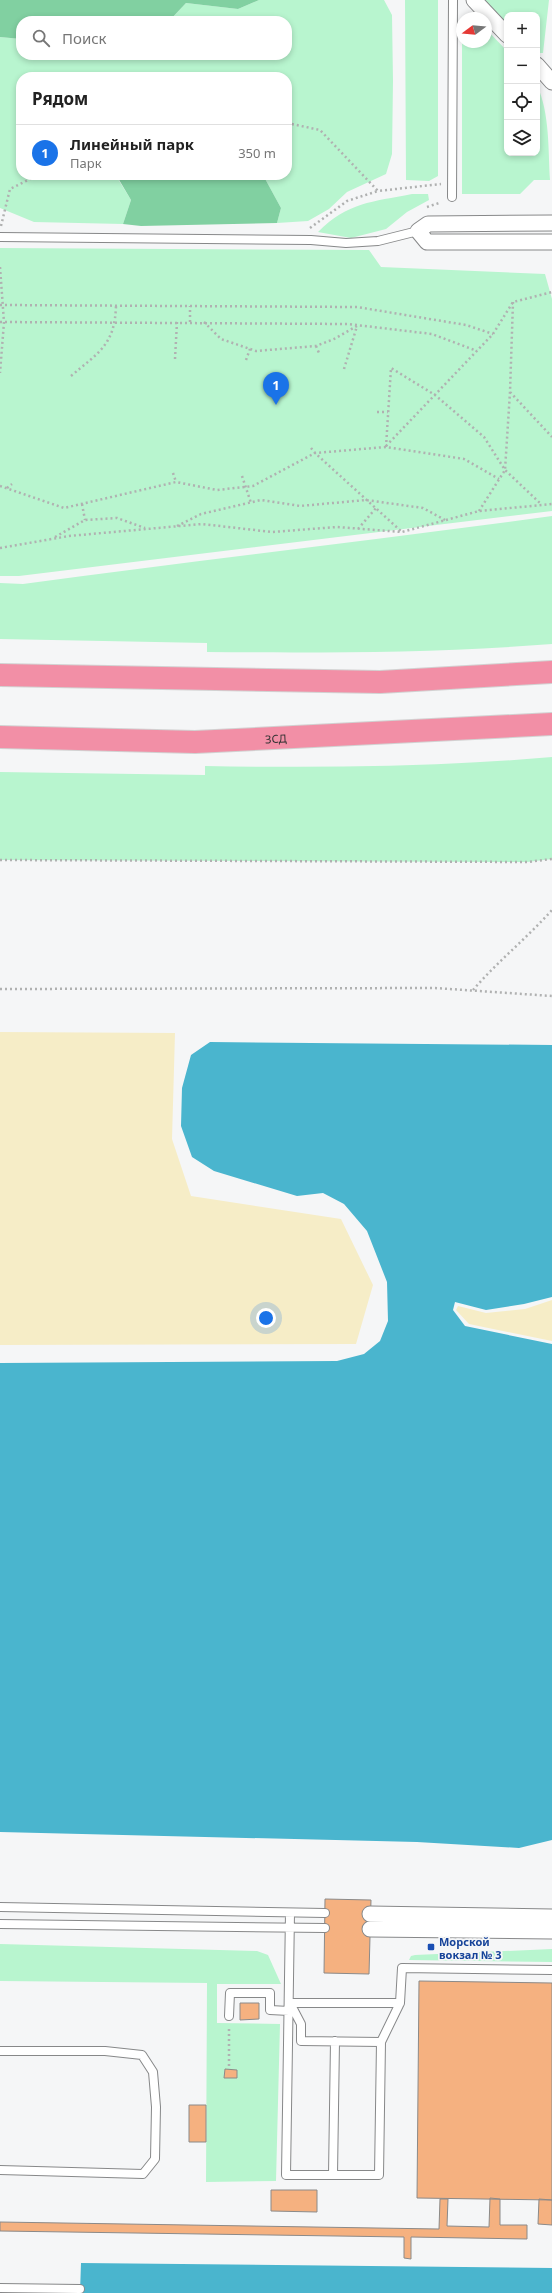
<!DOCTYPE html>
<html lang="ru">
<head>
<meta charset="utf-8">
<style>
  :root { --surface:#fff; --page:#f2f2f2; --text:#222; --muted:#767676; --line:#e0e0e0; --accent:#1a73e8 }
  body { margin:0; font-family:"Noto Sans",sans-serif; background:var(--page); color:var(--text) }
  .controls { position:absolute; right:12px; top:12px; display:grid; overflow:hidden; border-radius:8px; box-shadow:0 2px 6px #0003 }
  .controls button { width:36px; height:36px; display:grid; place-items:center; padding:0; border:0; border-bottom:1px solid var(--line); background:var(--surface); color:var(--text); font:20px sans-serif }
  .compass { position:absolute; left:456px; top:12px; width:36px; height:36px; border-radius:50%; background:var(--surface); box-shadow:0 2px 6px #0003; rotate:254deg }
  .you { position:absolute; left:266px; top:1318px; width:14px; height:14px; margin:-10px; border:3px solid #fff; border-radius:50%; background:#1a73e8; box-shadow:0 0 0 6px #1a73e833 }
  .badge { display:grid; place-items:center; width:26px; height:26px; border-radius:50%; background:var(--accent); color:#fff; font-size:13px; font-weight:700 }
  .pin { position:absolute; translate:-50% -33px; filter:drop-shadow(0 1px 2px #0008) }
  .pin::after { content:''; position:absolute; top:21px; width:14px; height:12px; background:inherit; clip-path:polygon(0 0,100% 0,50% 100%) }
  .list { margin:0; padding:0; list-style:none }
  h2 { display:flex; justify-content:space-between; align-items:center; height:52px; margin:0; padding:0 16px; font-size:17px }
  h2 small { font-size:13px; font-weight:400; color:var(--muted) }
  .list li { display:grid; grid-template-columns:26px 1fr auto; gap:12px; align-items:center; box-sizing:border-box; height:56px; padding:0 16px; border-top:1px solid var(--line) }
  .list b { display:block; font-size:15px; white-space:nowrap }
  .list p { margin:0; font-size:13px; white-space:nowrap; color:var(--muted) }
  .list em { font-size:13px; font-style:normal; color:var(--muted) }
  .icon { flex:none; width:22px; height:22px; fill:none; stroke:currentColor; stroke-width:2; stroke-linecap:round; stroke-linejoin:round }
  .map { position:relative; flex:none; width:552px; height:2293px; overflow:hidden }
  .search { position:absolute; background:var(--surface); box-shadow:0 2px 6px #0003; left:16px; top:16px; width:276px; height:44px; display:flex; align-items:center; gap:10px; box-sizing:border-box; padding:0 14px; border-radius:16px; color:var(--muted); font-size:15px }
  .panel { position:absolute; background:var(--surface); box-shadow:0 2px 6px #0003; left:16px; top:72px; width:276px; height:108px; border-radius:16px }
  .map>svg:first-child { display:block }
  .green { fill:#b8f5cf }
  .forest { fill:#81d0a1 }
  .sand { fill:#f6edc7 }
  .water { fill:#4ab5ce }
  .building { fill:#f5b180; stroke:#8b8a89 }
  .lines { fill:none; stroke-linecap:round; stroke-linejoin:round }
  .service-casing { stroke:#878889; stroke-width:10 }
  .minor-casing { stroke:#878889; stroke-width:17 }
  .motorway-casing { stroke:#d2d2d2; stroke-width:24 }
  .path { stroke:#b0b1b1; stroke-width:2.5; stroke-dasharray:2 3; stroke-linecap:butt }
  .service { stroke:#fff; stroke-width:8 }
  .minor { stroke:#fff; stroke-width:15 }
  .motorway { stroke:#f28fa6; stroke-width:22 }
  .transit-dot { fill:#1a4fb4; stroke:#f5f6f7; stroke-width:1.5 }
  .labels { text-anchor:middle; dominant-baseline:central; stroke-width:3.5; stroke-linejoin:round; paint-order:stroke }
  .street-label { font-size:11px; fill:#313232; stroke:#f5f6f7 }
  .transit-label { font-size:11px; font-weight:bold; fill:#164399; stroke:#f5f6f7; text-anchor:start }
</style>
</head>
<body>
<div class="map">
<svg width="552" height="2293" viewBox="0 0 552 2293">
  <rect width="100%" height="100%" fill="#f5f6f7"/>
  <path class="green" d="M259 0H384L392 15 393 81 392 154 386 174 347 192 329 209 308 221 277 223 281 208 263 175H287V77H21V175H120L118 179 131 200 123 224 34 222 0 208V37L21 39V55H287V21H169L186 3 238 9Z
    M405 0H438V176L429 181 406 180Z
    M484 0H549L543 53H537V15H507V24Z
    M486 29 507 51V153H537V85C550 114 548 149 550 180H534L520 194H462V42H486Z
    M412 194H428L429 200 407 212 386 229 351 238 318 232C348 202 372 202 412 194Z
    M0 248 369 250 381 267 545 274 552 299V511L19 576H0Z
    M552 516V644C437 653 322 653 207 652V643L0 639V583L23 584C199 560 376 540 552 516Z
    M552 757V859L527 862 0 860V772L205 775V766C321 768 437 767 552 757Z
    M0 1944 257 1951 268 1955 281 1984H217V2023L280 2024 276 2181 206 2182 207 1983 0 1981Z
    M552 1949V1962L409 1960 411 1956 415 1955Z"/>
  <path class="forest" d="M0 0H259L238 9 186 3 169 21H21V39L0 37Z
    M120 175H263L281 208 277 223 141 226 123 224 131 200 118 178Z"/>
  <path class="sand" d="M0 1032 175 1033 172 1139 191 1196 341 1219 373 1285 356 1344 0 1345Z
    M552 1300V1341L469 1324 456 1310 458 1306 486 1313 525 1309Z"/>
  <path class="water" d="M210 1042 552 1045V1297L524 1304 486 1310 455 1302 453 1310 465 1326 552 1344V1840L519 1848 417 1842 0 1832V1363L337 1361 364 1354 380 1341 388 1321 387 1282 367 1231 344 1204 323 1193 297 1196 214 1171 192 1157 181 1126 182 1088 191 1055Z
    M81 2263 552 2268V2293H80Z"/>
  <path class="building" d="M325 1899 371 1900 369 1974 324 1973Z
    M419 1981 552 1983V2200L417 2198Z
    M240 2003H259V2019L240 2020Z
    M225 2069 237 2070V2078H224Z
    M189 2105H206V2142H189Z
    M271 2190H317V2212L271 2211Z
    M490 2198 500 2199V2225H527V2239L411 2237V2259L404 2258V2237L0 2231V2222L439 2229 440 2199H448L447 2226 489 2227Z
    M539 2199 552 2200V2225L538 2224Z"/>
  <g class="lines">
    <g class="service-casing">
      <path id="service" d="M452 197 453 0
        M0 237 311 240 346 243 378 241 418 231
        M0 1907 325 1913
        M290 1913 286 2175H379L381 2042 400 2003 402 1968 552 1970
        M0 1924 325 1928
        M229 2016 230 1993H270V2010L289 2011
        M381 2042 301 2041V2024L290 2003H400
        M0 2051H105L142 2055 153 2072 156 2107 155 2159 143 2174 0 2170
        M333 2175 335 2041
        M0 2288 80 2289"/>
    </g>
    <g class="minor-casing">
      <path id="minor" d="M474 0 507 35
        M537 65 552 82
        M552 223 428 224 418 231 427 242H552
        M370 1914 552 1917
        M370 1929 552 1931"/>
    </g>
    <g class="motorway-casing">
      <g id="motorway">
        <path d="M0 675 380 682 552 672"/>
        <path id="s1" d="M0 737 195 742 552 724"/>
      </g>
    </g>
    <path class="path" d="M287 123 320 130 378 191 441 184
      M427 207 439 203
      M1 226 10 189 38 175
      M310 228 347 201 378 191
      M0 267 4 322 0 373
      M0 305 357 307 466 325 493 334
      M0 322 348 324 432 334 477 351
      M190 322V306
      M204 322 221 339 256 351 316 346 334 339 357 326
      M316 346 319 353
      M175 359 177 322
      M246 360 250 349
      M344 369 357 326
      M71 376C99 352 115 345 116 305
      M510 392 552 437
      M377 412H388
      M386 446 493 334 513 302 552 292
      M386 447 391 368 435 395 484 437 505 470 541 504
      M311 448 315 453 402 532
      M173 473 176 482
      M242 476 251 503
      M0 486 64 508 176 482 217 490 253 486 315 453 386 447 464 459 499 479
      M7 488 12 484
      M82 504 85 520
      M479 511 505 470 510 392 513 302
      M177 526 201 514 261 500 300 506 366 500 423 508 445 520
      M358 529 376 508
      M55 537 85 520 117 518 145 528
      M0 548 69 536 202 524 272 532 337 527 402 532 479 511 552 504
      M0 860 527 862 552 859
      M0 989 435 988 552 996
      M473 990C497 962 527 938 552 910
      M229 2066V2028"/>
    <use href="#service" class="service"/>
    <use href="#minor" class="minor"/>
    <use href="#motorway" class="motorway"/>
  </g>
  <rect class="transit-dot" x="427" y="1943" width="8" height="8" rx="2"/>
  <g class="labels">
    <g class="street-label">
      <text stroke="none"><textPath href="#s1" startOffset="276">ЗСД</textPath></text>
    </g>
    <g class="transit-label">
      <text x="439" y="1941">Морской<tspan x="439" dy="13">вокзал № 3</tspan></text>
    </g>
  </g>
</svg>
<div class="controls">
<button>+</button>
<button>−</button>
<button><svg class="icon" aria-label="locate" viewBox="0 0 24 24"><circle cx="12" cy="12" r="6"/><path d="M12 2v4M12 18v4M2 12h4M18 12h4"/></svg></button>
<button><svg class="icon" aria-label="layers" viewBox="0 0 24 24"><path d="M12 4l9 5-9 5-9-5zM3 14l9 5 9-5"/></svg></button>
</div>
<svg class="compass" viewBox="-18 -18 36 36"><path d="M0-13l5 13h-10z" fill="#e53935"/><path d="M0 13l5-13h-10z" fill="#767676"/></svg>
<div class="you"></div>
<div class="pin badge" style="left:276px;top:405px">1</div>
<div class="search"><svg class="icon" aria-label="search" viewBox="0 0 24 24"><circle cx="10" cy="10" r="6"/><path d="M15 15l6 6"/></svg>Поиск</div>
<section class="panel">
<h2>Рядом<small></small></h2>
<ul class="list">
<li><span class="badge">1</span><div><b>Линейный парк</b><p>Парк</p></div><em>350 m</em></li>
</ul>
</section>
</div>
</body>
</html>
